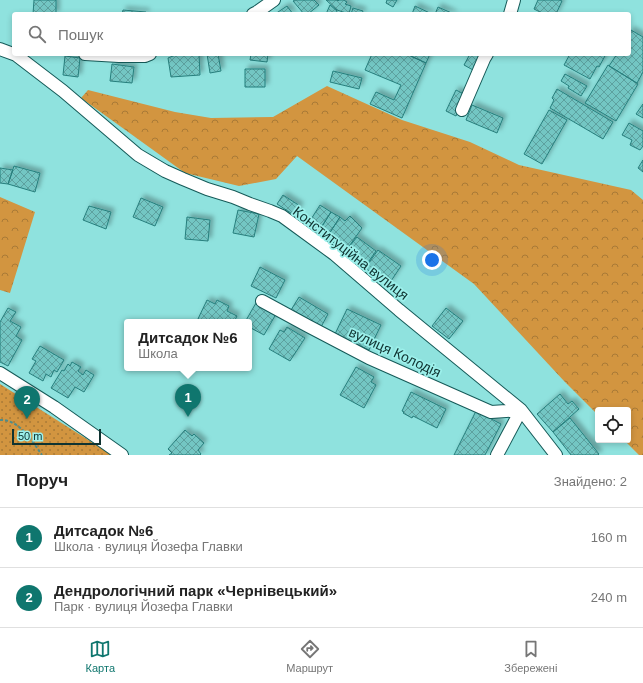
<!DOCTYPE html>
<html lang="uk">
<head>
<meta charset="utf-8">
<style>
  :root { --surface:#fff; --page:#f2f2f2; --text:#222; --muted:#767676; --line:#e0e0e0; --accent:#0f766e }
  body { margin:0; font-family:Arial,sans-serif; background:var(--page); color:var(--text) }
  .controls { position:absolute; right:12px; bottom:12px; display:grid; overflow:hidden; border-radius:4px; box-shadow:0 2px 6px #0003 }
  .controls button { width:36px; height:36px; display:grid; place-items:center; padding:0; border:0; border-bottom:1px solid var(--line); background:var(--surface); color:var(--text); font:20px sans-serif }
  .scale { position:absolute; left:12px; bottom:10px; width:89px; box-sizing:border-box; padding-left:4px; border:2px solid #0f3331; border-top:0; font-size:11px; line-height:14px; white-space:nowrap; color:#0f3331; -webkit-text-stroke:3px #9cf0eb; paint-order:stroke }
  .you { position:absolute; left:432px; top:260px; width:14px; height:14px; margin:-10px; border:3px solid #fff; border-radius:50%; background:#1a73e8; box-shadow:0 0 0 6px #1a73e833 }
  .badge { display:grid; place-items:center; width:26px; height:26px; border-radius:50%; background:var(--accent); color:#fff; font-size:13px; font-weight:700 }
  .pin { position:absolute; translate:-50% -33px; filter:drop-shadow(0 1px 2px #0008) }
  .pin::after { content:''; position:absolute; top:21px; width:14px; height:12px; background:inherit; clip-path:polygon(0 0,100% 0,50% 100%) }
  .popup { position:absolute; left:124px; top:319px; width:128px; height:52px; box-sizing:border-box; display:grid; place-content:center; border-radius:4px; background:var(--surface); filter:drop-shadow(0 1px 3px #0005); font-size:13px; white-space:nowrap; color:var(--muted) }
  .popup b { font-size:15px; color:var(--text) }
  .popup::after { content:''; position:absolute; left:50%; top:100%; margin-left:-8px; border:8px solid transparent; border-top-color:var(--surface) }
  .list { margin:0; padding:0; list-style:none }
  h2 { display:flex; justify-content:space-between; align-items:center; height:52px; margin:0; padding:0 16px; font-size:17px }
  h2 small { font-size:13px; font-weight:400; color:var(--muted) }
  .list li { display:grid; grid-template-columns:26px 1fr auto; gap:12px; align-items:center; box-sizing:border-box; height:60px; padding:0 16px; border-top:1px solid var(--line) }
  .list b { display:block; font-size:15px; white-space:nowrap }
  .list p { margin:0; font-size:13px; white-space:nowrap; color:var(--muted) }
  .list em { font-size:13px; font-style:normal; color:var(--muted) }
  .icon { flex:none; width:22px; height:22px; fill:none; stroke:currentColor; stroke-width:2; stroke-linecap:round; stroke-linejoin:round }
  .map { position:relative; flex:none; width:643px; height:455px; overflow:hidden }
  .search { position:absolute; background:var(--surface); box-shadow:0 2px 6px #0003; left:12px; right:12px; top:12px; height:44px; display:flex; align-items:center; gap:10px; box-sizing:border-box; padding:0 14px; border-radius:4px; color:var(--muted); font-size:15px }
  .sheet { height:172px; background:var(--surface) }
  nav { display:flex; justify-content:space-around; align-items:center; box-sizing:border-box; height:56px; border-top:1px solid var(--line); background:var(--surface); font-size:11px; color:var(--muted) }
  nav a { display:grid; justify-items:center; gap:2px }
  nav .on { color:var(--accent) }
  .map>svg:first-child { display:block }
  .park { fill:url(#park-crowns) }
  .garden { fill:url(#garden-dots) }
  .building { fill:url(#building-cross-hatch); stroke:#277f7d; filter:url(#shadow) }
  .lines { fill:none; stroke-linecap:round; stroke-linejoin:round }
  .minor-casing { stroke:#155a58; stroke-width:14 }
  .path { stroke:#508c89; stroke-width:2; stroke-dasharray:3 2; stroke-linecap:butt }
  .minor { stroke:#fff; stroke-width:12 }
  .labels { text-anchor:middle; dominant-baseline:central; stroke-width:3.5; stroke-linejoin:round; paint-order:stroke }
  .street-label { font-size:14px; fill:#0f3331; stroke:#9cf0eb }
</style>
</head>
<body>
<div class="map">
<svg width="643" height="455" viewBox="0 0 643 455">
  <defs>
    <pattern id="park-crowns" width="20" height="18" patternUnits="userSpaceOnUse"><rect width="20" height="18" fill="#d29540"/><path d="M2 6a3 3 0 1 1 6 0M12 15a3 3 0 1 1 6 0" fill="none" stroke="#a97a36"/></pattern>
    <pattern id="garden-dots" width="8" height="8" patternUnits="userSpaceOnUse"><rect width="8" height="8" fill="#d29540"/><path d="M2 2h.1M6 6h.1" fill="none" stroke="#a97a36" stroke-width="1.8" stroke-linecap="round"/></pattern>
    <pattern id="building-cross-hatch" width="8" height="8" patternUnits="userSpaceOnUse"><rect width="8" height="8" fill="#73c6c3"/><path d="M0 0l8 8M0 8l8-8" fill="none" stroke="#5da19f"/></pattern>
    <filter id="shadow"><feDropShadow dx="3.5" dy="-3.5" stdDeviation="2" flood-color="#0004"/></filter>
  </defs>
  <rect width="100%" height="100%" fill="#8fe2de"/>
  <path class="park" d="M327 86 402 120 470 142 519 165 631 190 643 200V455H639L624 440H628V410H598V415L564 381 474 284 297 156 276 179 239 186 185 173 81 98 88 90 175 112 211 118 273 117Z
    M0 197 35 212 10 293 0 290Z"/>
  <path class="garden" d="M0 384 109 453 111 455H0Z"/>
  <path class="building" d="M34 0H56V14H33Z
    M295 0H314L319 5 308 14H304L293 1Z
    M326 0H337L338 1 339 0H344L347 2 345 4 351 6 349 14 337 10Z
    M387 0H397L393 7 386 3Z
    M538 0H560L562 1 556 14H544L534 9Z
    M330 5 337 11 336 14H326Z
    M287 6 293 14H275Z
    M415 6 432 14H412Z
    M438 7 454 14H435Z
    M353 8 363 11 362 14H351Z
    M123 10 146 12V14H122Z
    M631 30 643 37V72L637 83 609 66 617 54H629V33Z
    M178 54H199L200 75 171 77 168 58Z
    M207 54H218L221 71 210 73Z
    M251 54H268L267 62 250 60Z
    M372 54H406L426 63 402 118 370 104 376 92 394 100 401 85 365 70Z
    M412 54H430L426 63 411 56Z
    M470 54H483L473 70 464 65Z
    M570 54H606L599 67 597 66 590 79 564 65Z
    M65 56 80 58 78 77 63 75Z
    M112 64 134 67 132 83 110 81Z
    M608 65 638 84 616 121 585 103Z
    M245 69H265V87H245Z
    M333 71 362 78 359 89 330 82Z
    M565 74 587 86 581 96 568 88 569 86 561 81Z
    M557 89 613 122 603 139 550 108 554 100 552 98Z
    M456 90 466 95 456 116 446 111Z
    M643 104V118L636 114Z
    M472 105 503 118 497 133 466 120Z
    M549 110 567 120 542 164 524 154Z
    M629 123 643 131V146L640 150 630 145 632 140 622 135Z
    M643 160V172L638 168Z
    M14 166 40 173 35 192 8 184Z
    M0 168 13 170 8 184 0 183Z
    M283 195 300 206 294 215 277 204Z
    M141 198 163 207 155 226 133 217Z
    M320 205 331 212 319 231 308 224Z
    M89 206 111 212 106 229 83 220Z
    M238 210 259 214 254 237 233 233Z
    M331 212 340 217 327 237 319 231Z
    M350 216 362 228 345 252 327 237 340 217 345 221Z
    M187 217 210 220 208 241 185 239Z
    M357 237 376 251 364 268 345 252Z
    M378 250 401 266 389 284 365 268Z
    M260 267 285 280 276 298 251 286Z
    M299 297 328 314 321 327 291 310Z
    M207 300 215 304 217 300 229 306 227 311 237 316 234 322H198L197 321Z
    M256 303 276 314 264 335 249 327V322H245Z
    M8 308 16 312 10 321 21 327 16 336 22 340 8 366 0 362V322Z
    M446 308 463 321 449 339 432 326Z
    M347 309 381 325 369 350 335 334Z
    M287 327 305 338 290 361 269 349 280 330 284 332Z
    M40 346 64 360 57 372 54 370 51 377 46 374 43 381 29 373 36 361 32 359Z
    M72 362 81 367 78 371 83 375 86 370 94 375 84 392 75 387 68 398 51 388 62 370 64 371 68 364 70 366Z
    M356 367 374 377 371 382 376 385 364 408 340 395Z
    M411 392 446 409 437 428 413 416 412 418 403 413 404 412 402 411Z
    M560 394 568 404 572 401 579 409 553 432 537 414Z
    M476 411 501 424 485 455H454Z
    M570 418 599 454 598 455H571L553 432Z
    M185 430 192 436 194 434 204 443 198 450 201 454 200 455H169L172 453 168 449Z"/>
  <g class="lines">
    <g class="minor-casing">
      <path id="minor" d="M253 14 257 12 274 0
        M510 14 514 0
        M0 49 16 55 63 91 138 155 165 171 183 179 207 189 233 197 250 204 270 211 282 216 334 254 399 310 521 410 556 455
        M85 54 119 56H145L150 54
        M462 110 484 59 487 54
        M262 301 308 326 369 358 491 412 521 410
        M0 373 54 407 122 455
        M497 455 521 410"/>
    </g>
    <path class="path" d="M0 420C19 419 32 441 42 455"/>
    <use href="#minor" class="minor"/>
  </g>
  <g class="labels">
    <g class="street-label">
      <text transform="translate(351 253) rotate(38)">Конституційна вулиця</text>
      <text transform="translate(395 352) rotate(25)">вулиця Колодія</text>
    </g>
  </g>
</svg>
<div class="controls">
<button><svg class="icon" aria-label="locate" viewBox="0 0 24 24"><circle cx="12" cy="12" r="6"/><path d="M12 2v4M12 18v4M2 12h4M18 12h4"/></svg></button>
</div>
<div class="scale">50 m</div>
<div class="you"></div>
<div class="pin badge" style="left:188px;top:417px">1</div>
<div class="popup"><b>Дитсадок №6</b>Школа</div>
<div class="pin badge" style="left:27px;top:419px">2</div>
<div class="search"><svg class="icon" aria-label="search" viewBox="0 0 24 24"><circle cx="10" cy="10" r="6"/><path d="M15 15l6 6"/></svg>Пошук</div>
</div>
<section class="sheet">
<h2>Поруч<small>Знайдено: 2</small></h2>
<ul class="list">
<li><span class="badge">1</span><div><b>Дитсадок №6</b><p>Школа · вулиця Йозефа Главки</p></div><em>160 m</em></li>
<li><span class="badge">2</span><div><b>Дендрологічний парк «Чернівецький»</b><p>Парк · вулиця Йозефа Главки</p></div><em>240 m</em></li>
</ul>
</section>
<nav>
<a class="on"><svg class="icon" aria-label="map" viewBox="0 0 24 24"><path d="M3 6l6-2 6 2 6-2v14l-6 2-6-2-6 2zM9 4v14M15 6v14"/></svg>Карта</a>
<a><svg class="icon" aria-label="directions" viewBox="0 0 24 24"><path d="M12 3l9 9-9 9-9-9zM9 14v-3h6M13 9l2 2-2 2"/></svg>Маршрут</a>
<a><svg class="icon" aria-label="saved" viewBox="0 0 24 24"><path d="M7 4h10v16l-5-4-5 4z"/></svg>Збережені</a>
</nav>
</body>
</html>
